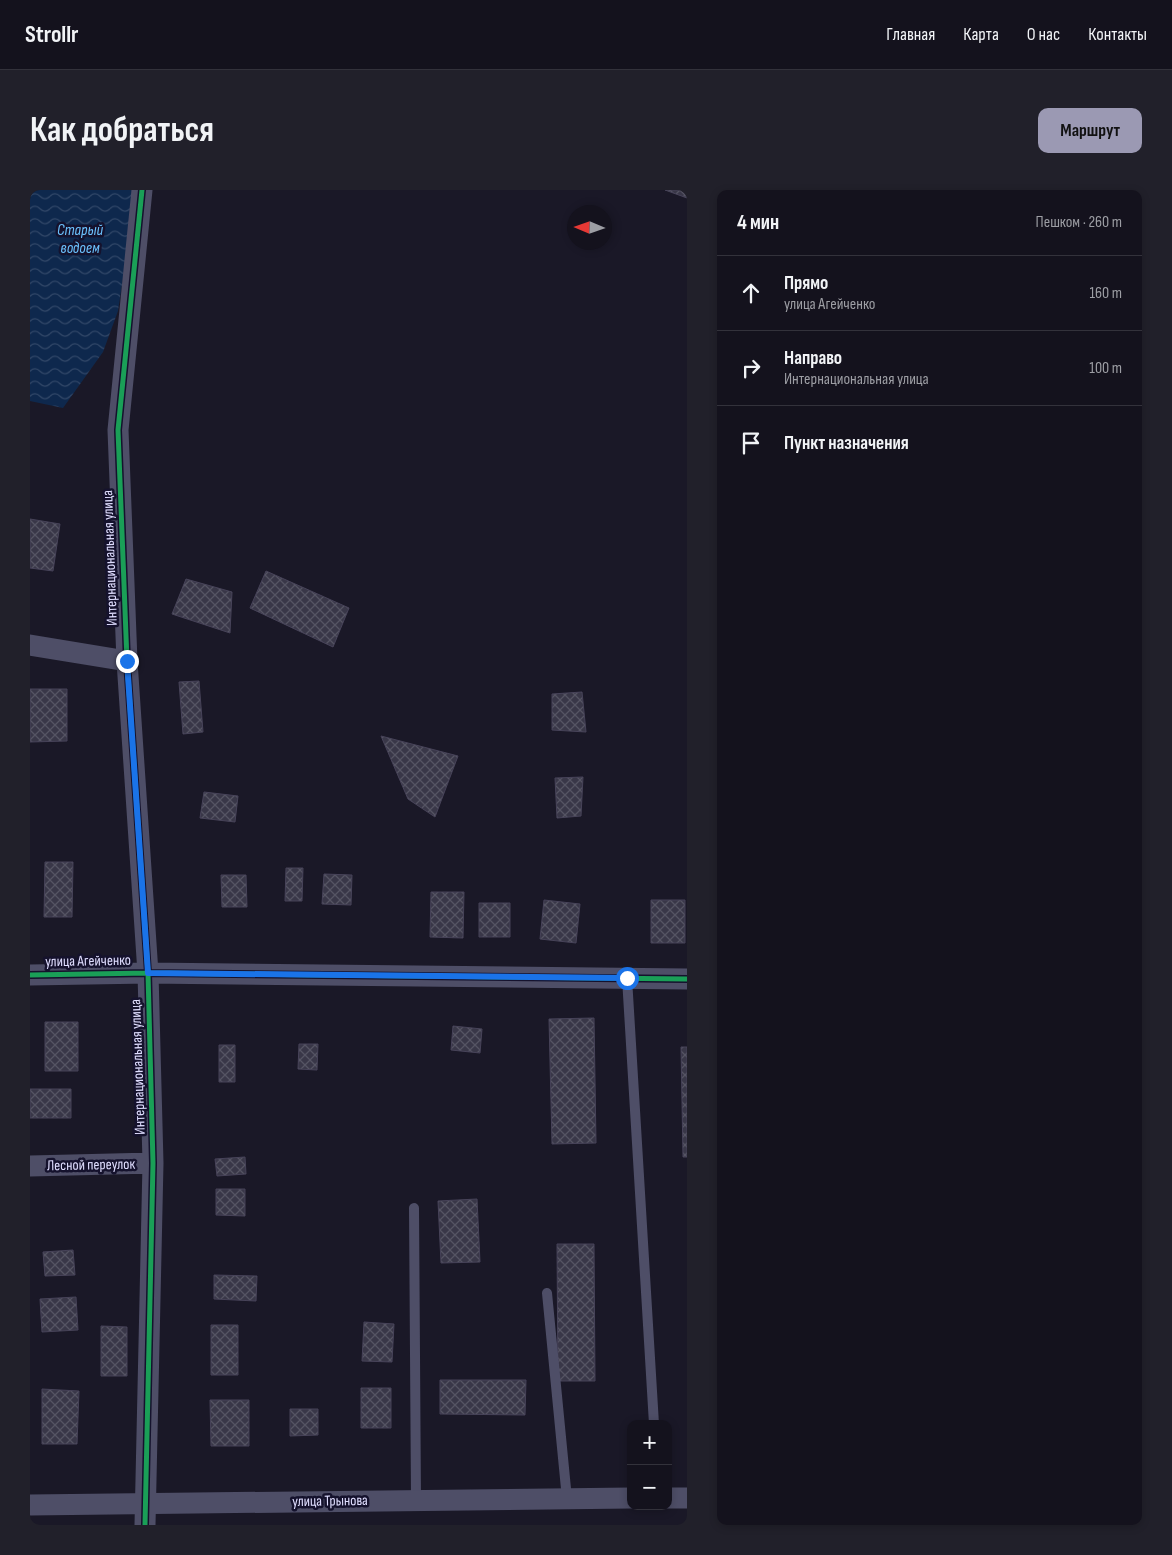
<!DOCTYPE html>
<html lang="ru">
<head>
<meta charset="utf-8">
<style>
  :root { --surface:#14121d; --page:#21202a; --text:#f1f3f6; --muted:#9d9ea4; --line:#33323b; --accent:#9b99b3 }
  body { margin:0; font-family:"Sofia Sans Condensed",sans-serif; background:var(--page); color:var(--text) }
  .controls { position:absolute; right:15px; bottom:15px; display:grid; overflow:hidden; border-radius:10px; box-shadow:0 2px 8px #0003 }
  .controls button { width:45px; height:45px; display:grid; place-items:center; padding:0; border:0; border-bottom:1px solid var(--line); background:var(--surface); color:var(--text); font:25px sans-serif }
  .compass { position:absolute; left:537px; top:15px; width:45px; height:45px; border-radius:50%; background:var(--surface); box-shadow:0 2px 8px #0003; rotate:272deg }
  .stop { position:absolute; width:15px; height:15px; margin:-11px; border:4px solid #1a73e8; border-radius:50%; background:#fff }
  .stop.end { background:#1a73e8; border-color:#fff; box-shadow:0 1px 5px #0008 }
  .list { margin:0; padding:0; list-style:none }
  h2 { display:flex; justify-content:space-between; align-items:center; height:65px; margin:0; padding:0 20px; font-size:21px }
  h2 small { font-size:16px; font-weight:400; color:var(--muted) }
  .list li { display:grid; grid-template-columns:32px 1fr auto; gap:15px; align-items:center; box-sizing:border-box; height:75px; padding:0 20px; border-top:1px solid var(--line) }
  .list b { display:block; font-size:19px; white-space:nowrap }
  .list p { margin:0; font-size:16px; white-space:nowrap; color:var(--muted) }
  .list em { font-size:16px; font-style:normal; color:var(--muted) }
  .icon { flex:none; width:28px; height:28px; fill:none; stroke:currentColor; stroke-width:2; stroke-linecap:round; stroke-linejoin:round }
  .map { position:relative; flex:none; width:657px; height:1335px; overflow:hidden; border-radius:10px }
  header { display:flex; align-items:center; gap:30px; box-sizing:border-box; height:70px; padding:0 25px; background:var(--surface); border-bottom:1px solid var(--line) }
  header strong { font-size:24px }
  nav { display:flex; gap:28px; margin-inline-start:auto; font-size:18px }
  .intro { display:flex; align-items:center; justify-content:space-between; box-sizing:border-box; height:120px; padding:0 30px }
  h1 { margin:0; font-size:35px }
  .button { padding:12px 22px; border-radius:10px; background:var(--accent); color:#111; font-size:18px; font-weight:700 }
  main { display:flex; gap:30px; padding:0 30px }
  aside { flex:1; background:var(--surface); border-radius:10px; box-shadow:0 2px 8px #0003 }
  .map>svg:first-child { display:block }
  .water { fill:url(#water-waves) }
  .building { fill:url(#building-cross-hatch); stroke:#474359 }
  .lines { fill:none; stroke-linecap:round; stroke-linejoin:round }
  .service { stroke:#4e4e67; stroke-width:10 }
  .minor { stroke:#4e4e67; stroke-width:21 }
  .cycleway-casing { stroke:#15122d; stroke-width:8 }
  .cycleway { stroke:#1a9f57; stroke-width:5 }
  .route { stroke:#1a73e8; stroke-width:6 }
  .labels { text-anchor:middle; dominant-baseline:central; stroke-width:5; stroke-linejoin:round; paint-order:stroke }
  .street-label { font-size:15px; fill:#e0deff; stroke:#15122d }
  .water-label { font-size:16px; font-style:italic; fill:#6cc3ff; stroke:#15122d }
</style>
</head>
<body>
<header>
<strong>Strollr</strong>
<nav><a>Главная</a><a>Карта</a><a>О нас</a><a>Контакты</a></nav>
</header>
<div class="intro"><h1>Как добраться</h1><a class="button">Маршрут</a></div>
<main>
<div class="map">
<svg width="657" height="1335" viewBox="0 0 657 1335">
  <defs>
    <pattern id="water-waves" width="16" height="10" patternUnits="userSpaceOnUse" patternTransform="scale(1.25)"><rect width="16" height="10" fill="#0e284d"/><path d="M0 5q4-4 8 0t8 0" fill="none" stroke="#314768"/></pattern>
    <pattern id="building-cross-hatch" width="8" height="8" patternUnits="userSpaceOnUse" patternTransform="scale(1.25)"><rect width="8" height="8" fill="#393748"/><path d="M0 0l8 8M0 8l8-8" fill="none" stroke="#555463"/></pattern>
  </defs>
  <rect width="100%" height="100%" fill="#1a1827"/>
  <path class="water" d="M0 0H103L98 55 88 121 73 162 33 218 0 211Z"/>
  <path class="building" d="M635 0H657V8Z
    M0 329 30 334 23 381 0 378Z
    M236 381 319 418 303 457 220 418Z
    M156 389 202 402 200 443 142 424Z
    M169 491 173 542 153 544 149 492Z
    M0 499H37V551L0 552Z
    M552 502 556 542 522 540V504Z
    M351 546 428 566 405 627 378 609Z
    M553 587 551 626 527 628 525 588Z
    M174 602 208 606 205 632 170 628Z
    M15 672H43L42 727H14Z
    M256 678H273L272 711H255Z
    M294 684 322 685 321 715 292 714Z
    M191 685H216L217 717H192Z
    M401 702H434L433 748 400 747Z
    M514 710 550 714 546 753 510 749Z
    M621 710H655V753H621Z
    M449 713H480V747H449Z
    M564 828 566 953 522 954 519 829Z
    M15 832H48V881H15Z
    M423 836 452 839 450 863 421 860Z
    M269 854H288L287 880 268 879Z
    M189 855H205V892H189Z
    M651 857H657V967H653Z
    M0 899H41V928H0Z
    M215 967 216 984 187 986 185 969Z
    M186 999H215V1026L186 1025Z
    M447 1009 450 1072 411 1073 408 1011Z
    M527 1054H564L565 1191H528Z
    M43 1060 45 1085 15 1086 13 1062Z
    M184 1085 227 1086 226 1111 184 1109Z
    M46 1107 48 1140 12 1142 10 1109Z
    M334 1132 364 1134 362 1172 332 1171Z
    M181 1135H208V1185H181Z
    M71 1136 97 1137V1186H71Z
    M410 1190H496L495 1225 410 1224Z
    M331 1198H361V1238H331Z
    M12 1199 49 1201 47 1254H12Z
    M180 1210H219V1256H181Z
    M260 1219H288V1245L260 1246Z"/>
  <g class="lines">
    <path class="service" d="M597 788 624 1234
      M384 1018 386 1310
      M517 1103 537 1309"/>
    <path class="minor" d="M112 0 88 240 97 471 118 783 123 973 115 1335
      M0 455 97 471
      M0 785 118 783 657 789
      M0 976 123 973
      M638 1308H657
      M0 1315 601 1308"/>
    <g class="cycleway-casing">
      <path id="cycleway" d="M112 0 88 240 97 471 118 783 123 973 115 1335
        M0 785 118 783 657 789"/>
    </g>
    <use href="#cycleway" class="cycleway"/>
  </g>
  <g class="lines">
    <path class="route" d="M97 471 118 783 597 788"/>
  </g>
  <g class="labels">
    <g class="street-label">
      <text transform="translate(80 368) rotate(-92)">Интернациональная улица</text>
      <text transform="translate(58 771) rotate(-1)">улица Агейченко</text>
      <text transform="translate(108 877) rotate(-92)">Интернациональная улица</text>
      <text transform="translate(61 975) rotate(-1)">Лесной переулок</text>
      <text transform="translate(300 1311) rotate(-1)">улица Трынова</text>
    </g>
    <g class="water-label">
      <text x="50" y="40">Старый<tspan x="50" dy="18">водоем</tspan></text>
    </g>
  </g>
</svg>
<div class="controls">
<button>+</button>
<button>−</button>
</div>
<svg class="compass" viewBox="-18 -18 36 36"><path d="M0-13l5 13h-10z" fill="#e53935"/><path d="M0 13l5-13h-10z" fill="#9d9ea4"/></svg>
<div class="stop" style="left:597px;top:788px"></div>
<div class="stop end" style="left:97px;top:471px"></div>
</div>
<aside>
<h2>4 мин<small>Пешком · 260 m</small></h2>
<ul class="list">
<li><svg class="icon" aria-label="ahead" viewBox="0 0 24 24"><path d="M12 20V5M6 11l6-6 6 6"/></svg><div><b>Прямо</b><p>улица Агейченко</p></div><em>160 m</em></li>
<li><svg class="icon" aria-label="right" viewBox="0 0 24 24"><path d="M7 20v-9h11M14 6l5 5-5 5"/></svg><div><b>Направо</b><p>Интернациональная улица</p></div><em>100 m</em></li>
<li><svg class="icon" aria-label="arrive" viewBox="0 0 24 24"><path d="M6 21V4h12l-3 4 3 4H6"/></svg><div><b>Пункт назначения</b></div></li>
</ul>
</aside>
</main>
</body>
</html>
